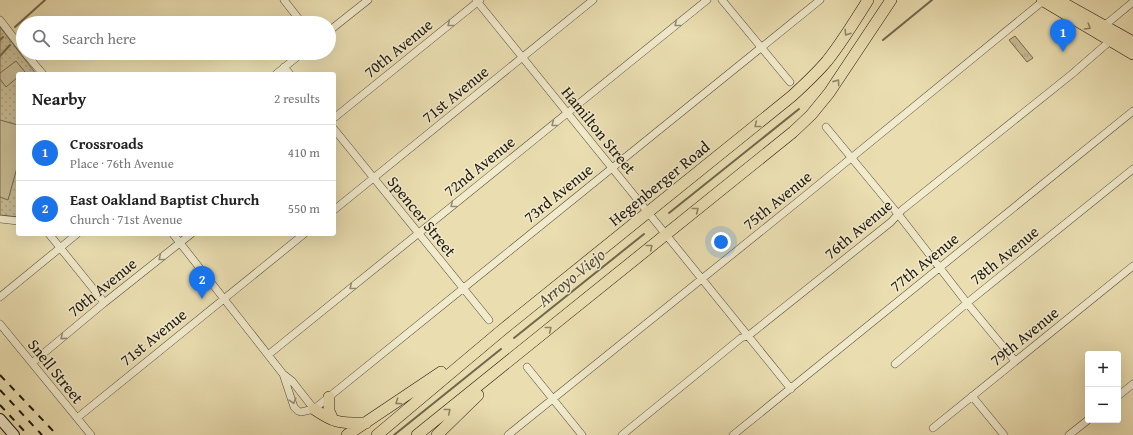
<!DOCTYPE html>
<html lang="en">
<head>
<meta charset="utf-8">
<style>
  :root { --surface:#fff; --page:#f2f2f2; --text:#222; --muted:#767676; --line:#e0e0e0; --accent:#1a73e8 }
  body { margin:0; font-family:"Gentium Book Plus",serif; background:var(--page); color:var(--text) }
  .controls { position:absolute; right:12px; bottom:12px; display:grid; overflow:hidden; border-radius:4px; box-shadow:0 4px 16px #0002 }
  .controls button { width:36px; height:36px; display:grid; place-items:center; padding:0; border:0; border-bottom:1px solid var(--line); background:var(--surface); color:var(--text); font:20px sans-serif }
  .you { position:absolute; left:721px; top:242px; width:14px; height:14px; margin:-10px; border:3px solid #fff; border-radius:50%; background:#1a73e8; box-shadow:0 0 0 6px #1a73e833 }
  .badge { display:grid; place-items:center; width:26px; height:26px; border-radius:50%; background:var(--accent); color:#fff; font-size:13px; font-weight:700 }
  .pin { position:absolute; translate:-50% -33px; filter:drop-shadow(0 1px 2px #0008) }
  .pin::after { content:''; position:absolute; top:21px; width:14px; height:12px; background:inherit; clip-path:polygon(0 0,100% 0,50% 100%) }
  .list { margin:0; padding:0; list-style:none }
  h2 { display:flex; justify-content:space-between; align-items:center; height:52px; margin:0; padding:0 16px; font-size:17px }
  h2 small { font-size:13px; font-weight:400; color:var(--muted) }
  .list li { display:grid; grid-template-columns:26px 1fr auto; gap:12px; align-items:center; box-sizing:border-box; height:56px; padding:0 16px; border-top:1px solid var(--line) }
  .list b { display:block; font-size:15px; white-space:nowrap }
  .list p { margin:0; font-size:13px; white-space:nowrap; color:var(--muted) }
  .list em { font-size:13px; font-style:normal; color:var(--muted) }
  .icon { flex:none; width:22px; height:22px; fill:none; stroke:currentColor; stroke-width:2; stroke-linecap:round; stroke-linejoin:round }
  .map { position:relative; flex:none; width:1133px; height:435px; overflow:hidden }
  .search { position:absolute; background:var(--surface); box-shadow:0 4px 16px #0002; left:16px; top:16px; width:320px; height:44px; display:flex; align-items:center; gap:10px; box-sizing:border-box; padding:0 14px; border-radius:22px; color:var(--muted); font-size:15px }
  .panel { position:absolute; background:var(--surface); box-shadow:0 4px 16px #0002; left:16px; top:72px; width:320px; height:164px; border-radius:4px }
  .map>svg:first-child { display:block }
  .grass { fill:url(#grass-tufts); stroke:#746a50 }
  .park { fill:url(#park-dots); stroke:#746a50 }
  .pitch { fill:#c8bc95; stroke:#746a50 }
  .lines { fill:none; stroke-linecap:round; stroke-linejoin:round }
  .stream { stroke:#70674d; stroke-width:2 }
  .street-casing { stroke:#524a35; stroke-width:8 }
  .secondary-casing { stroke:#20180c; stroke-width:12 }
  .primary-casing { stroke:#20180c; stroke-width:12 }
  .street { stroke:#f1eacc; stroke-width:7 }
  .secondary { stroke:#f1eacc; stroke-width:10 }
  .primary { stroke:#eadeb1; stroke-width:11 }
  .rail { stroke:#20180c; stroke-width:2; stroke-dasharray:7 7; stroke-linecap:butt }
  .oneway { stroke:#938c76 }
  .oneway2 { stroke:#8f8567 }
  .labels { text-anchor:middle; dominant-baseline:central; stroke-width:3; stroke-linejoin:round; paint-order:stroke }
  .street-label { font-size:16px; fill:#20180c; stroke:#f1eacc }
  .water-label { font-size:17px; font-style:italic; fill:#554c38; stroke:#f1eacc }
</style>
</head>
<body>
<div class="map">
<svg width="1133" height="435" viewBox="0 0 1133 435">
  <defs>
    <pattern id="grass-tufts" width="24" height="20" patternUnits="userSpaceOnUse"><rect width="24" height="20" fill="#c8bc95"/><path d="M3 7l-1-3M5 7V3M7 7l1-3M15 17l-1-3M17 17v-4M19 17l1-3" fill="none" stroke="#aca17f"/></pattern>
    <pattern id="park-dots" width="8" height="8" patternUnits="userSpaceOnUse"><rect width="8" height="8" fill="#c8bc95"/><path d="M2 2h.1M6 6h.1" fill="none" stroke="#aca17f" stroke-width="1.8" stroke-linecap="round"/></pattern>
  </defs>
  <rect width="100%" height="100%" fill="#eadeb1"/>
  <filter id="stains"><feTurbulence type="fractalNoise" baseFrequency=".005" numOctaves="4"/><feColorMatrix values="0 0 0 0 .2 0 0 0 0 .09 0 0 0 0 .02 0 0 0 .5 -.17"/></filter>
  <radialGradient id="worn" r=".72"><stop offset=".6" stop-color="#630" stop-opacity="0"/><stop offset="1" stop-color="#630" stop-opacity=".3"/></radialGradient>
  <path class="grass" d="M1015 36 1033 58 1027 62 1009 40Z"/>
  <path class="park" d="M0 27 36 74H18V217L0 215Z"/>
  <path class="pitch" d="M16 61 25 72 22 74H18V77L6 87 0 79V73Z
    M0 120 18 125V164L8 200 0 197Z"/>
  <g class="lines">
    <path class="stream" d="M15 27 45 0
      M20 33 23 25
      M0 40 3 37
      M883 40 932 0
      M0 56 10 45
      M669 213 799 109
      M514 338 644 234
      M394 435 501 349"/>
    <g class="street-casing">
      <path id="street" d="M284 0 302 23
        M476 0 791 389
        M722 0 790 82
        M0 20 23 50
        M1104 26 1133 2
        M329 31 368 0
        M25 53 43 74
        M284 67 290 74
        M276 74 302 53
        M334 118 480 0
        M826 127 898 214 967 303 1015 361
        M334 129 489 320
        M334 210 593 0
        M0 219 18 221
        M49 234 100 297 104 303
        M173 234 283 374 292 381 314 409
        M0 297 77 234
        M0 324 91 435
        M268 355 707 0
        M32 363 104 303 191 234
        M895 364 967 303 1133 169
        M527 367 582 435
        M283 374 294 407 298 411 301 412 314 409 820 0
        M972 396 1004 435
        M1118 396 1133 384
        M77 418 304 234
        M933 428 1133 266
        M508 435 801 199 1043 1
        M622 435 741 338 748 336 891 222 902 210 1072 74 1110 41
        M733 435 1133 111
        M1069 435 1088 420"/>
    </g>
    <g class="secondary-casing">
      <path id="secondary" d="M0 419 14 435"/>
    </g>
    <g class="primary-casing">
      <path id="primary" d="M1042 0 1133 54
        M1058 0 1133 42
        M329 397V411L333 420
        M314 409C336 424 340 423 366 423
        M347 435 441 372
        M377 435 502 330 792 96C804 85 816 74 827 61 842 42 855 21 868 0
        M417 435 793 132 811 115 829 93 891 0
        M437 435 478 395"/>
    </g>
    <use href="#street" class="street"/>
    <use href="#secondary" class="secondary"/>
    <use href="#primary" class="primary"/>
    <path class="rail" d="M0 375 57 435
      M0 390 42 435
      M0 405 28 435"/>
  </g>
  <defs><path id="oneway-chevron" d="M-2-3.5L2.5 0L-2 3.5" fill="none" stroke-width="1.6" stroke-linecap="round" stroke-linejoin="round"/></defs>
  <g class="oneway">
    <use href="#oneway-chevron" transform="translate(450 24) rotate(141)"/>
    <use href="#oneway-chevron" transform="translate(677 24) rotate(141)"/>
    <use href="#oneway-chevron" transform="translate(554 124) rotate(141)"/>
    <use href="#oneway-chevron" transform="translate(453 205) rotate(141)"/>
    <use href="#oneway-chevron" transform="translate(161 258) rotate(141)"/>
    <use href="#oneway-chevron" transform="translate(352 287) rotate(141)"/>
    <use href="#oneway-chevron" transform="translate(63 337) rotate(140)"/>
    <use href="#oneway-chevron" transform="translate(293 401) rotate(72)"/>
  </g>
  <g class="oneway2">
    <use href="#oneway-chevron" transform="translate(1088 27) rotate(31)"/>
    <use href="#oneway-chevron" transform="translate(847 33) rotate(123)"/>
    <use href="#oneway-chevron" transform="translate(837 82) rotate(-55)"/>
    <use href="#oneway-chevron" transform="translate(757 125) rotate(141)"/>
    <use href="#oneway-chevron" transform="translate(696 210) rotate(-39)"/>
    <use href="#oneway-chevron" transform="translate(650 247) rotate(-39)"/>
    <use href="#oneway-chevron" transform="translate(549 329) rotate(-39)"/>
    <use href="#oneway-chevron" transform="translate(398 402) rotate(146)"/>
    <use href="#oneway-chevron" transform="translate(448 411) rotate(-39)"/>
  </g>
  <g class="labels">
    <g class="street-label">
      <text transform="translate(398 48) rotate(-39)">70th Avenue</text>
      <text transform="translate(455 94) rotate(-39)">71st Avenue</text>
      <text transform="translate(599 130) rotate(51)">Hamilton Street</text>
      <text transform="translate(479 166) rotate(-39)">72nd Avenue</text>
      <text transform="translate(659 183) rotate(-39)">Hegenberger Road</text>
      <text transform="translate(558 193) rotate(-39)">73rd Avenue</text>
      <text transform="translate(777 200) rotate(-39)">75th Avenue</text>
      <text transform="translate(422 216) rotate(51)">Spencer Street</text>
      <text transform="translate(858 229) rotate(-40)">76th Avenue</text>
      <text transform="translate(1004 255) rotate(-39)">78th Avenue</text>
      <text transform="translate(924 262) rotate(-39)">77th Avenue</text>
      <text transform="translate(102 287) rotate(-39)">70th Avenue</text>
      <text transform="translate(1024 336) rotate(-39)">79th Avenue</text>
      <text transform="translate(153 337) rotate(-39)">71st Avenue</text>
      <text transform="translate(56 371) rotate(51)">Snell Street</text>
    </g>
    <g class="water-label">
      <text transform="translate(571 277) rotate(-39)">Arroyo Viejo</text>
    </g>
  </g>
  <rect width="100%" height="100%" filter="url(#stains)"/>
  <rect width="100%" height="100%" fill="url(#worn)"/>
</svg>
<div class="controls">
<button>+</button>
<button>−</button>
</div>
<div class="you"></div>
<div class="pin badge" style="left:1063px;top:52px">1</div>
<div class="pin badge" style="left:202px;top:299px">2</div>
<div class="search"><svg class="icon" aria-label="search" viewBox="0 0 24 24"><circle cx="10" cy="10" r="6"/><path d="M15 15l6 6"/></svg>Search here</div>
<section class="panel">
<h2>Nearby<small>2 results</small></h2>
<ul class="list">
<li><span class="badge">1</span><div><b>Crossroads</b><p>Place · 76th Avenue</p></div><em>410 m</em></li>
<li><span class="badge">2</span><div><b>East Oakland Baptist Church</b><p>Church · 71st Avenue</p></div><em>550 m</em></li>
</ul>
</section>
</div>
</body>
</html>
